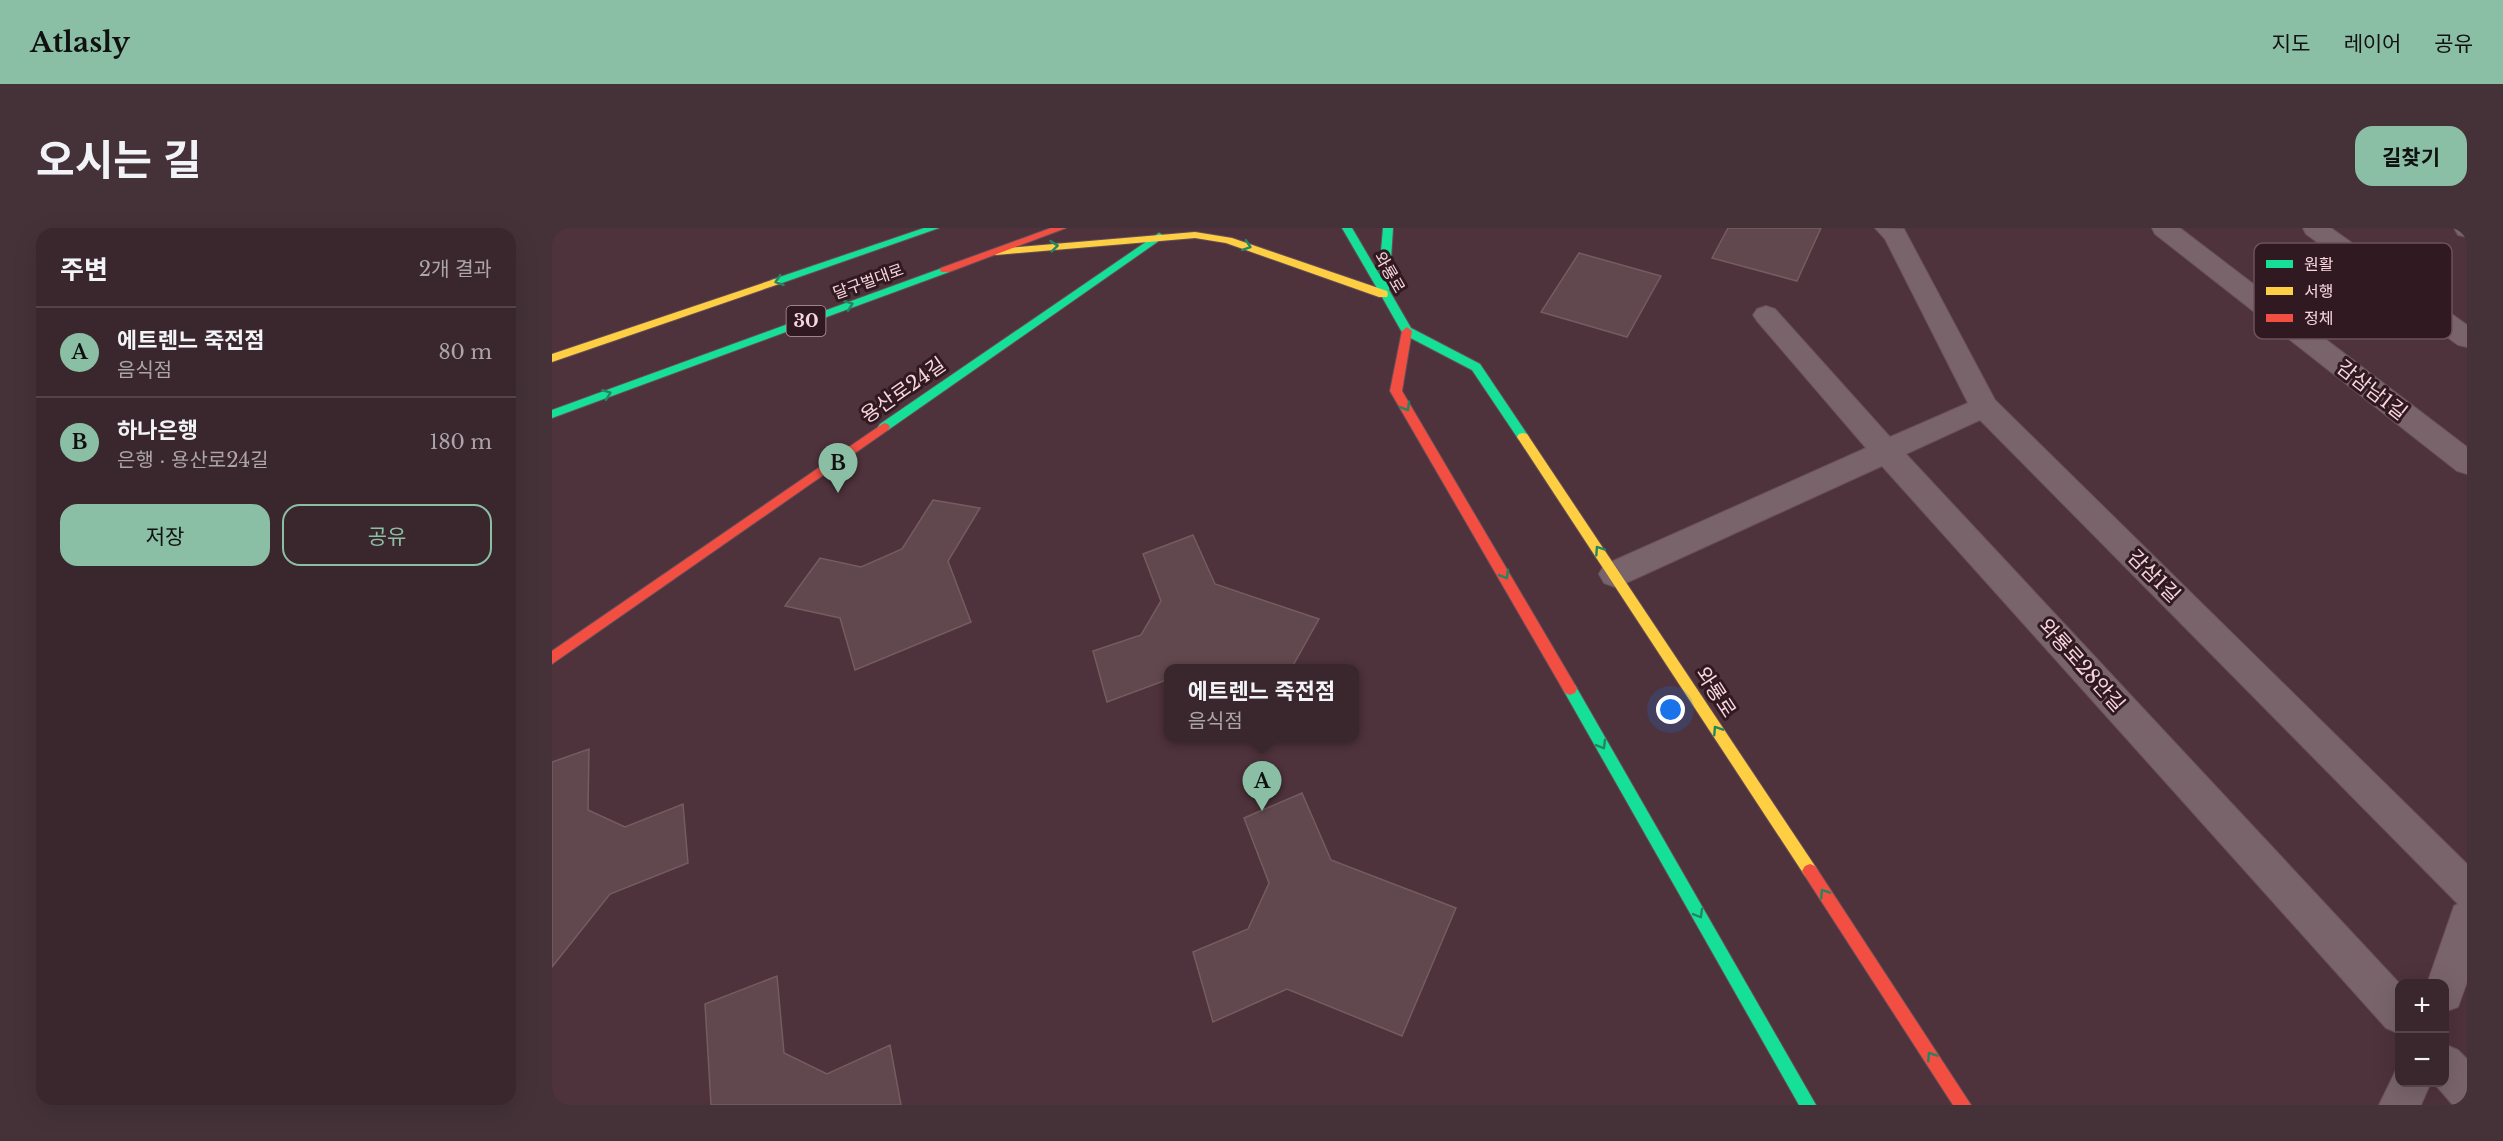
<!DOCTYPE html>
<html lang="ko">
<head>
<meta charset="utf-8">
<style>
  :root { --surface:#3a262d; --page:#453239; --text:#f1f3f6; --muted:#aba5aa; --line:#544349; --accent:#8abfa5 }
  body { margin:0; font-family:"Libre Baskerville","Noto Sans KR",serif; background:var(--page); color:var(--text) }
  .controls { position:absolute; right:18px; bottom:18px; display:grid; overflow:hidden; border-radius:12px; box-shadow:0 6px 24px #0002 }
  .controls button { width:54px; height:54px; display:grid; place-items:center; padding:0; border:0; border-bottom:2px solid var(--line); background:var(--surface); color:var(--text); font:30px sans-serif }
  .you { position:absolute; left:1119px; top:482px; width:21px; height:21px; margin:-15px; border:4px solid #fff; border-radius:50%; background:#1a73e8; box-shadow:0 0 0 9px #1a73e833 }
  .badge { display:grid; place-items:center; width:39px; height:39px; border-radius:50%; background:var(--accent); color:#111; font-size:20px; font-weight:700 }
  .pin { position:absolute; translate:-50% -50px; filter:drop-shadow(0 2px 3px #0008) }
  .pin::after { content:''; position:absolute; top:32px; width:21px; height:18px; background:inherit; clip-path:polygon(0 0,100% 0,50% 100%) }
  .popup { position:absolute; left:612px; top:436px; width:195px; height:78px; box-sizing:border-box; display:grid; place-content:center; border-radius:12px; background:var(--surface); filter:drop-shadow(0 2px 4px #0005); font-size:20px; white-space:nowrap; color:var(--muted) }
  .popup b { font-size:22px; color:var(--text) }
  .popup::after { content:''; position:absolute; left:50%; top:100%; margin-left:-12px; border:12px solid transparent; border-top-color:var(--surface) }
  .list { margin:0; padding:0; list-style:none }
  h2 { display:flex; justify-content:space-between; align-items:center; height:78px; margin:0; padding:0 24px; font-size:26px }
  h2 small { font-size:20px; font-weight:400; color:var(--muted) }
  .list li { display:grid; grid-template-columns:39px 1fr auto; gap:18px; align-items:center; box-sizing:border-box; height:90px; padding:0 24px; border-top:2px solid var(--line) }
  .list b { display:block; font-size:22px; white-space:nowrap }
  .list p { margin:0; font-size:20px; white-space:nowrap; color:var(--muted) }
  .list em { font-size:20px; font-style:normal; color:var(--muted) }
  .actions { display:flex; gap:12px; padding:18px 24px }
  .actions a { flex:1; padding:14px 0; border:2px solid var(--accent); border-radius:18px; text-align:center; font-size:21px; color:var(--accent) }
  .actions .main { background:var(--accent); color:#111 }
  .map { position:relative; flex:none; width:1915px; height:877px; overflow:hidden; border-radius:18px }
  header { display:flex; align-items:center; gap:36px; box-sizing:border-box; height:84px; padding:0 30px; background:var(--accent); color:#111 }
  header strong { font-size:28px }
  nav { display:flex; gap:33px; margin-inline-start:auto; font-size:21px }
  .intro { display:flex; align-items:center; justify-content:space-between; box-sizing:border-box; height:144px; padding:0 36px }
  h1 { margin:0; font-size:42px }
  .button { padding:15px 27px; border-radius:18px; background:var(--accent); color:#111; font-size:21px; font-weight:700 }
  main { display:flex; gap:36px; padding:0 36px }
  aside { flex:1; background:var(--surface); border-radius:18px; box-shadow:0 6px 24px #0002 }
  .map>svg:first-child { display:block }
  .building { fill:#60484e; stroke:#755c60; stroke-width:1.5 }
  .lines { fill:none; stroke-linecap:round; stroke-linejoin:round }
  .street-casing { stroke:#694f58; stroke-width:2 }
  .fast-casing { stroke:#694f58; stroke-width:2 }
  .slow-casing { stroke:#694f58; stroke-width:2 }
  .jam-casing { stroke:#694f58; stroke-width:2 }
  .street { fill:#79646b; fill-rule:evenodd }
  .fast { fill:#16e098; fill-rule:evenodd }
  .slow { fill:#ffcf43; fill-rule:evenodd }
  .jam { fill:#f24e42; fill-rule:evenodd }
  .oneway { stroke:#228662 }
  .labels { text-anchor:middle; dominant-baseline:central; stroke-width:6; stroke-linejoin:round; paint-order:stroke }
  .far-street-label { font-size:16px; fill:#f8d6df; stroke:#301920 }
  .shield { fill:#301920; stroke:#bc9da6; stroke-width:1.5 }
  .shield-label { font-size:18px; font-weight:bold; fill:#f8d6df }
  .street-label { font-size:20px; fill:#f8d6df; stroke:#301920 }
  .key { fill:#301920; stroke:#6c5259; stroke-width:1.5 }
  .key-label { font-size:16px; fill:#f8d6df }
</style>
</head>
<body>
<header>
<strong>Atlasly</strong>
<nav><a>지도</a><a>레이어</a><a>공유</a></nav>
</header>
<div class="intro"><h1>오시는 길</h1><a class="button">길찾기</a></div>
<main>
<aside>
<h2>주변<small>2개 결과</small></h2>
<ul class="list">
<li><span class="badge">A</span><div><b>에트렌느 죽전점</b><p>음식점</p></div><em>80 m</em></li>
<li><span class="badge">B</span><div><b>하나은행</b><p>은행 · 용산로24길</p></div><em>180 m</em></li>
</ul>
<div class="actions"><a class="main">저장</a><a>공유</a></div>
</aside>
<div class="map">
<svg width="1915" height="877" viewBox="0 0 1915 877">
  <rect width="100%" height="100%" fill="#4e323c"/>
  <path class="building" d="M1176 0H1269L1245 53 1160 30Z
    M1027 25 1109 48 1075 109 989 84Z
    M381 272 428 280 396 333 419 394 303 442 288 390 233 378 268 330 309 339 350 321Z
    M641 307 663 356 767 391 739 441H617V451L555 474 541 423 589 407 609 373 591 326Z
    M37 521 36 582 73 599 131 576 136 635 58 666 0 739V534Z
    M750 565 779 632 904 680 850 808 735 761 661 794 641 724 696 701 717 655 692 590Z
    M225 748 232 825 275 846 338 817 349 877H159L153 776Z"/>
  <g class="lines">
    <g class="street-casing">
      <path id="street" d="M1323 0 1352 1 1443 172 1915 636V754L1906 779 1892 784V756H1875L1902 678 1906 676 1428 192 1354 226 1848 756V806L1834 800 1330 238 1074 355 1063 359 1052 355 1047 346 1052 337 1314 220 1205 93 1201 87 1205 81 1214 78 1223 81 1338 209 1416 175 1333 11Z
        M1600 0H1628L1915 219V246L1905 243 1603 6Z
        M1751 0H1779L1915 97V119L1906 117 1754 6Z
        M1902 0H1915V9L1906 7Z
        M1892 816 1906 822 1915 831V877L1900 876 1881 854H1892Z
        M1848 838V854H1879L1869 877H1827L1845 840Z"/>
    </g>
    <g class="fast-casing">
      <path id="fast" d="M372 0H387L227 56H219L218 54 219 52Z
        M790 0H800L827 46 831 0H841L837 62 859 100 928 136 975 206 977 209 975 212H967L920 142 851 106 830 69 826 66V62Z
        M607 5 612 8 611 10 336 202H328L326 199 328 196Z
        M393 39 397 40V44L0 190V182Z
        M1018 455 1023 457 1264 877H1247L1013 465 1011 461 1013 457Z"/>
    </g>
    <g class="slow-casing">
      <path id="slow" d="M643 4 680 10 835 63 836 66 835 69H827L674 15 643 10 444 27 439 24 444 21Z
        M223 51 228 54 227 56 0 134V126Z
        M971 205 975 206 1263 638 1266 643 1263 648 1258 650 1253 648 967 212 965 209 967 206Z"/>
    </g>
    <g class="jam-casing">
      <path id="jam" d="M499 0H514L397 44H389L388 42 389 40Z
        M855 99 860 103 850 163 1023 457 1025 461 1023 465 1018 467 1013 465 838 163 850 103Z
        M332 195 336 196 338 199 336 202 0 436V423Z
        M1258 636 1263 638 1419 877H1401L1253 648 1250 643 1253 638Z"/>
    </g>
    <use href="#street" class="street"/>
    <use href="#fast" class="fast"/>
    <use href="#slow" class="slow"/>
    <use href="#jam" class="jam"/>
  </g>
  <defs><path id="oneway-chevron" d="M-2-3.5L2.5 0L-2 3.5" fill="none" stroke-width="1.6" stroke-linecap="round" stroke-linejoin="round" transform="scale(1.5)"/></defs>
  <g class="oneway">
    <use href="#oneway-chevron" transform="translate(502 18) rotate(-6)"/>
    <use href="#oneway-chevron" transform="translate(695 18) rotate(19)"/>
    <use href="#oneway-chevron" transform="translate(227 53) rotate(161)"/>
    <use href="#oneway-chevron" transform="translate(297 77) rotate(-20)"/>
    <use href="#oneway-chevron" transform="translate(55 166) rotate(-20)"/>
    <use href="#oneway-chevron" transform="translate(854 179) rotate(60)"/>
    <use href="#oneway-chevron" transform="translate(1047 322) rotate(-124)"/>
    <use href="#oneway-chevron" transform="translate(953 347) rotate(60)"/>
    <use href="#oneway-chevron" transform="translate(1165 502) rotate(-123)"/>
    <use href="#oneway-chevron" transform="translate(1050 517) rotate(60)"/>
    <use href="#oneway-chevron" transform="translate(1272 665) rotate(-123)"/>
    <use href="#oneway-chevron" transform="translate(1147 686) rotate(60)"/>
    <use href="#oneway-chevron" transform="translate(1379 828) rotate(-123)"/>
  </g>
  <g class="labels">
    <g class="far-street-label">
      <text transform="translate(838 44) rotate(60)">와룡로</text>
      <text transform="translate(316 53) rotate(-20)">달구벌대로</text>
    </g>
    <rect class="shield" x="234.5" y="78" width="39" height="30" rx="4.5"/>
    <g class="shield-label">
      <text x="254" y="93">30</text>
    </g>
    <g class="street-label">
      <text transform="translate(351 162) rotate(-35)">용산로24길</text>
      <text transform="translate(1820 162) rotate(38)">감삼남1길</text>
      <text transform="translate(1602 348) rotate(45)">감삼1길</text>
      <text transform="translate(1530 437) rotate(48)">와룡로28안길</text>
      <text transform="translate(1164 464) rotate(57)">와룡로</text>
    </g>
  </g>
  <rect x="1702" y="15" width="198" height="96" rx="9" class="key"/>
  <rect x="1714" y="32" width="27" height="8" fill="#16e098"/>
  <rect x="1714" y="59" width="27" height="8" fill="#ffcf43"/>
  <rect x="1714" y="86" width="27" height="8" fill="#f24e42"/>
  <g class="key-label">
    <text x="1752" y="42">원활</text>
    <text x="1752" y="69">서행</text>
    <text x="1752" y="96">정체</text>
  </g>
</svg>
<div class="controls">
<button>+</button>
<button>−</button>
</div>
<div class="you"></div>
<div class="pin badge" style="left:710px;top:583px">A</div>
<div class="popup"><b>에트렌느 죽전점</b>음식점</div>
<div class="pin badge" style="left:286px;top:265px">B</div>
</div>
</main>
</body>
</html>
